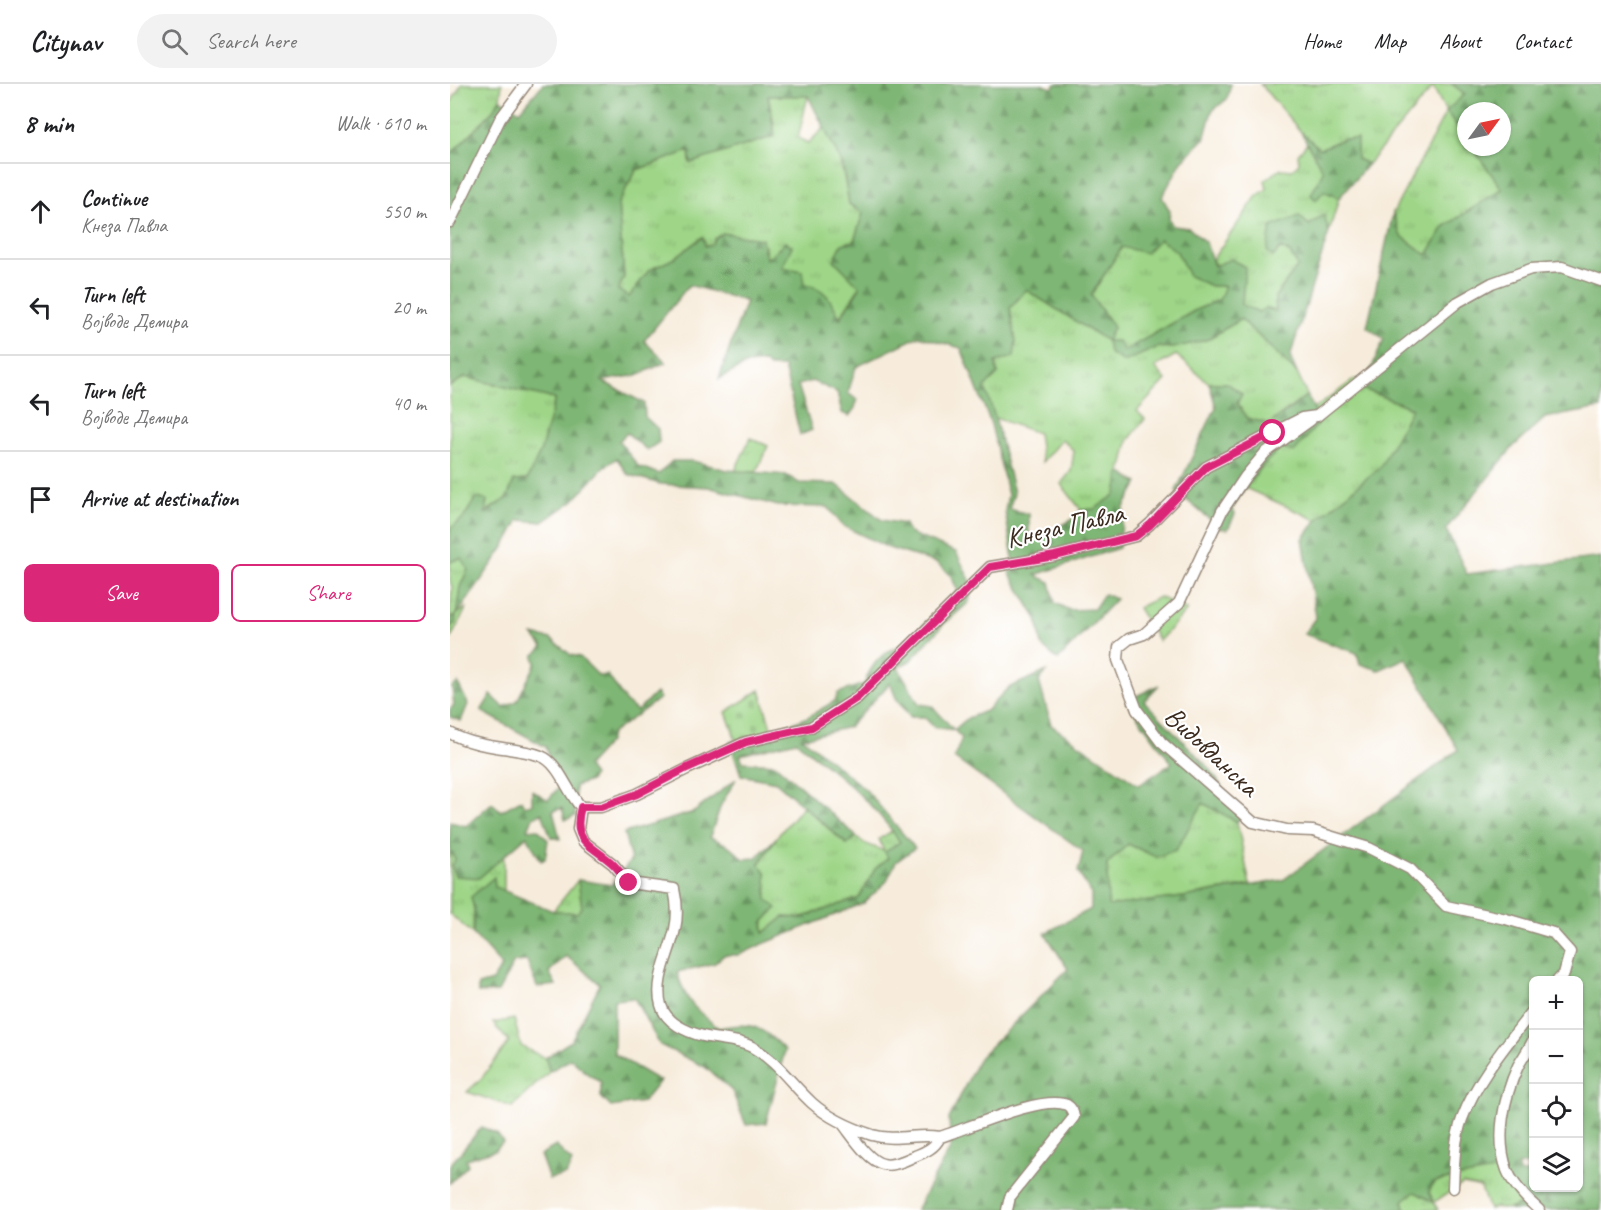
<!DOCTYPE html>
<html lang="en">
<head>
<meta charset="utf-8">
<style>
  :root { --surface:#fff; --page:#f2f2f2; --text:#202124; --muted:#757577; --line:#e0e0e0; --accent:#db2777 }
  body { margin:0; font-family:Caveat,sans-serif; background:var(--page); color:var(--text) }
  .controls { position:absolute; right:18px; bottom:18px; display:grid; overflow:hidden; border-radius:9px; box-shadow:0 2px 4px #0004 }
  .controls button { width:54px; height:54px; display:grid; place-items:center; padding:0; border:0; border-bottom:2px solid var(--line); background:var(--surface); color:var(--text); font:30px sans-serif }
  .compass { position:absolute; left:1007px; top:18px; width:54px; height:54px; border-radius:50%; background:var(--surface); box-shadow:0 2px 4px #0004; rotate:57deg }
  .stop { position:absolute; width:18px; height:18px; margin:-14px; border:4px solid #db2777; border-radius:50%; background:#fff }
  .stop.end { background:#db2777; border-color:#fff; box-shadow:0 2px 6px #0008 }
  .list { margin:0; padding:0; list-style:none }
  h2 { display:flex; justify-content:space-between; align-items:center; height:78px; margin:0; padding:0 24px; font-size:26px }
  h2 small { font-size:20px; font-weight:400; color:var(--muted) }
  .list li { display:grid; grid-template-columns:39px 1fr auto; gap:18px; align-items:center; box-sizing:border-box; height:96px; padding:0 24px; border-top:2px solid var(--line) }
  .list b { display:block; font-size:22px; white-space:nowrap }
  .list p { margin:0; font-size:20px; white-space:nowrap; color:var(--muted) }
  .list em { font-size:20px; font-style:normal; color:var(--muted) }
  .actions { display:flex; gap:12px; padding:18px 24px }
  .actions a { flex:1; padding:14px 0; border:2px solid var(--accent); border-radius:9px; text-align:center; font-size:21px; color:var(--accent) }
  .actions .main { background:var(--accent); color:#fff }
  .icon { flex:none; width:33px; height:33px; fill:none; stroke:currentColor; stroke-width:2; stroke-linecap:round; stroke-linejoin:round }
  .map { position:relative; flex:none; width:1151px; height:1126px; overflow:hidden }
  header { display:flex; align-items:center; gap:36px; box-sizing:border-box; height:84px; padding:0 30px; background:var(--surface); border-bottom:2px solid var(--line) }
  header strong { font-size:28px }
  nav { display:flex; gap:33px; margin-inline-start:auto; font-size:21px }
  .search { width:420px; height:54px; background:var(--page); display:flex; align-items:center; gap:15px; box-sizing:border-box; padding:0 21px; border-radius:33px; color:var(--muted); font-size:22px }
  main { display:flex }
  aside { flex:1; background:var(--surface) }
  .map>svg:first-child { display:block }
  .grass { fill:url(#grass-tufts); stroke:#6c8052; stroke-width:1.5 }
  .forest { fill:url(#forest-firs); stroke:#5c7049; stroke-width:1.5; fill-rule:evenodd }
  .cemetery { fill:url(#cemetery-stones); stroke:#6c8052; stroke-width:1.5 }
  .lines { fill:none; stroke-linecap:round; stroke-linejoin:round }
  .minor-casing { stroke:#998b7c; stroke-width:13 }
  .minor { stroke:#fff; stroke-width:10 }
  .route { stroke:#db2777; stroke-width:8 }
  .labels { text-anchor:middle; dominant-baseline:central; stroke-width:4.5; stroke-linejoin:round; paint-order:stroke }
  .street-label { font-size:28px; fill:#3b2a1e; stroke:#fff }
</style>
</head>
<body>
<header>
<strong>Citynav</strong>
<div class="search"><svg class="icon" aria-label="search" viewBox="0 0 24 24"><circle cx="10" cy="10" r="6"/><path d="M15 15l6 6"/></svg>Search here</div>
<nav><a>Home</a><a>Map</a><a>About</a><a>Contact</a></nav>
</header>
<main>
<aside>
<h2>8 min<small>Walk · 610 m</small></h2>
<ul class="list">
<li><svg class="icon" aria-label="ahead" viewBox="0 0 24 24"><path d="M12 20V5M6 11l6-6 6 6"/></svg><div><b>Continue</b><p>Кнеза Павла</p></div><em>550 m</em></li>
<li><svg class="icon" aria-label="left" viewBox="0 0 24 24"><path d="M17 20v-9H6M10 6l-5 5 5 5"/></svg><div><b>Turn left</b><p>Војводе Демира</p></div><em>20 m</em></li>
<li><svg class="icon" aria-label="left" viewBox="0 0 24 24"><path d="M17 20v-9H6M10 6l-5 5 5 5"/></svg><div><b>Turn left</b><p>Војводе Демира</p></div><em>40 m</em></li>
<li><svg class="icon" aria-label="arrive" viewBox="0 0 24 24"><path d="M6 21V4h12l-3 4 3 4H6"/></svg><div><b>Arrive at destination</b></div></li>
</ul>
<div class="actions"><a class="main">Save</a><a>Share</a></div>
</aside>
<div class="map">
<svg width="1151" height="1126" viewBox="0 0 1151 1126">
  <defs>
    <pattern id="grass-tufts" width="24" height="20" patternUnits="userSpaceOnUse" patternTransform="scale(1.5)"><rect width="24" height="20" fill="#9ed587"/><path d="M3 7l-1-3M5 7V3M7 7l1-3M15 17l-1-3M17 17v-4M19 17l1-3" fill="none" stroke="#89b774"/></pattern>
    <pattern id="forest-firs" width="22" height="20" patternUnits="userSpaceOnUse" patternTransform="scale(1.5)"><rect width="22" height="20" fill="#7eb674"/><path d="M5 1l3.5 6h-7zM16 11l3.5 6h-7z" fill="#68945f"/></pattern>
    <pattern id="cemetery-stones" width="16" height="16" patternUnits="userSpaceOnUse" patternTransform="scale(1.5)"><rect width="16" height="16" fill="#9ed587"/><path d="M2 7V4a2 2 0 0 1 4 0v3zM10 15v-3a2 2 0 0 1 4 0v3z" fill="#89b774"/></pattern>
  </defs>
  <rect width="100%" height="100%" fill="#fff"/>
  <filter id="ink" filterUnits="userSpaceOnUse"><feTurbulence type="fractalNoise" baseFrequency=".0167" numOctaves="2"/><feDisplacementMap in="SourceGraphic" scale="12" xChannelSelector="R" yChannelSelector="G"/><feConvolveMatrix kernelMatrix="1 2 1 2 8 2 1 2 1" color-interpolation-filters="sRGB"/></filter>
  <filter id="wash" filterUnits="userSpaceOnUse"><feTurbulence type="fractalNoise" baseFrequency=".008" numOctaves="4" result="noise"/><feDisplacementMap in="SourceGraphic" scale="24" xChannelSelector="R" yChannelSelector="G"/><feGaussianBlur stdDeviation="1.35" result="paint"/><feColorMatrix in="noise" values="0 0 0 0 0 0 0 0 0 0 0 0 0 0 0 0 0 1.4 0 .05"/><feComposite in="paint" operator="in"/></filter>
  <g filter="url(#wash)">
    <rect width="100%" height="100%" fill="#f7ecdb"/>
    <path class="grass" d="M12 0H52L50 15 42 28 0 71V20Z
      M810 0H1002L1015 10 997 28 1016 55V63H1022L1053 105 994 143 977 171 950 151 943 129 996 28 983 3 918 80 907 75 893 55 870 65 851 48Z
      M346 11 358 12 348 54 358 59 374 44C391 70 394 91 399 120L413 129 404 157 410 203 389 234 364 202 354 200 332 183 341 163 335 158 322 171 316 175 315 162 265 154 261 161 255 162 252 153 223 175 199 186 179 213 168 206 174 193 168 119 187 86 239 67 240 79 324 52V39L318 12Z
      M857 59 873 87 874 106 889 114 879 148 873 131 859 141 849 132 823 172 831 164 840 169 848 182 825 213 826 228H809L792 221 762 176 807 112 817 105 815 96 831 85 842 86 849 79 848 70Z
      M710 155 727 168 739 192 761 202H776L769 216 746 226 674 267V278L708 263 723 264 756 256 791 235 847 289 857 311 819 340 797 334 787 319 792 310 777 299H759L726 271 705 283 716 296 687 327 695 335 678 357 666 410 645 425 631 426 611 400 621 387 624 367 612 355 592 378 588 349 545 334 534 303 548 290C540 264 566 251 560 224L576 206 663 243 641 211 672 163Z
      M15 293 105 315 91 366 77 396 64 397 57 414 34 429 26 414 14 433 0 445V302Z
      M905 295 913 305 962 324 930 383 867 436 795 404 818 374 831 363 867 341 864 325Z
      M300 354 318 362 306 388 285 387Z
      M11 474 18 485 10 503 6 531 17 523 0 556V543L5 539V532L0 533 2 503 0 497V478Z
      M709 513 737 526 709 557 688 524Z
      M753 719 787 738 800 801 733 813 657 823V780L678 760 706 773 726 766Z
      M353 722 396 760 407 753 414 759 434 767 429 755 442 747 450 758 438 774 425 785 409 814 350 834 334 833 314 849C311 826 325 800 309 780L326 754Z
      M2 768 5 776 29 794 54 771V807L45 803 44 794 22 813 24 825 23 850 0 830V770Z
      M128 796 132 824 127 829 103 827Z
      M64 935 71 962 95 974 100 987 62 1023 17 1008 31 995 59 958 43 939Z
      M1049 1085 1071 1120C1061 1125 1055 1126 1045 1123L1039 1126 1031 1104 1013 1100 984 1118 988 1126H955L953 1116 965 1108 983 1118 979 1108 984 1098Z"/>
    <path class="forest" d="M93 0H591L602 4 606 0H781L777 15 762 27 754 55 732 77 712 113 720 127 719 135 723 142 739 144 756 159 764 182 781 175 795 183 792 221 809 228 815 224 826 227 825 213 848 182 840 169 831 164 823 173 817 167 821 143 849 132 859 141 874 131 879 148 840 273 847 289 791 235 756 256 723 264 708 263 674 278 659 269 657 257 576 206 560 224 566 257 564 273 545 278 548 290 535 303 545 334 564 409 559 425 579 430V449L588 454 620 437 631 426 645 425 666 410 670 388 688 399 674 423 669 464 585 491 600 498 605 519 619 526 644 525 654 510 666 515 608 576 592 562 587 535 559 488 565 486 555 427 558 411 541 340 511 264 469 252 406 283 398 309 407 316 405 324 399 332 392 329 387 308 362 297 348 301 362 346 350 351 334 283H319L314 278 297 280 269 295 296 217 239 201 194 257 216 278 188 291 152 297 194 319 195 333 208 345 209 358 197 366 177 349 169 357 188 382 209 390 222 377H243L277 386 336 391 349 399 386 400 432 436 455 440 459 449 506 468 522 500 519 518 493 541 460 577 448 583 469 620 482 622 504 646 518 634 536 627 558 604 597 587 589 597 601 641 689 701 722 679 676 617 709 601 694 617 761 686 791 733 787 738 753 719 726 766 706 773 678 760 657 780 658 822 733 813 833 796 1008 666 956 574 929 586 910 580 907 569 854 550 866 533 853 455 867 436 930 383 962 324 913 305 934 255 917 243 943 129 950 151 977 171 994 143 1052 105 1022 63H1052V27H1016V55L996 27 1015 10 1002 0H1151V324L1095 334 1063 363 996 445 1017 490 1151 473V1126H1059L1071 1120 1048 1086 984 1098 979 1108 984 1118 965 1108 953 1116 955 1126H466L501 1063 499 1035 529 974 618 885 595 849 641 825V809L628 788 633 767 504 674 512 654 504 646 484 643 474 633H460L446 614 440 599 399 643 353 654 416 706 465 764 446 778 436 798 414 819 313 860 289 871H274L265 879 227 888C235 917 245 926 269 944 303 937 310 942 335 966L316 1039 296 1041 282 1007 255 983 210 961 184 914 164 916V970L210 997 193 1018 161 1023 151 1013V998L139 991 121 975 100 987 95 974 121 957 150 900 116 872 99 888 106 901 87 903 77 877 64 878 48 908 28 909V901L42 897 52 882 23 850 24 825 21 813 44 793 45 803 103 827 127 829 132 823 128 796 162 801 181 776 174 749 244 728 286 695 271 721 260 753 279 762 294 775 306 774 326 754 309 780 316 789 317 816 327 824 313 838 314 849 334 833 350 834 409 814 425 785 438 774 435 768 450 758C423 717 384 687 346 657L290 671 293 678 325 680 407 753 397 760 326 698 291 691 280 658 322 647 358 633 385 617 388 609 414 600C421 581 432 566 453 561L508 507 501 492 487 479 439 464 393 442 378 423 328 422 258 403 210 400 177 390 167 374 153 384 123 417 93 438 69 436 54 463 6 532 5 539 0 543V533L6 532 10 503 18 485 11 474 0 478V445L14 433 26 414 37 416 35 429 57 414 64 397 77 396 91 366 105 315 15 293 0 302V71L42 28 50 15 70 27ZM318 12H358L393 82 399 120 413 129 404 157 392 160 384 176 410 203 390 234C380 215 376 204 354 200L352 187 332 183 342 162 335 158 322 171 316 175 312 155 273 149 265 154 261 161 255 162 253 153 223 175 199 186 179 213 168 206 174 193 168 119 186 86 239 67 241 79 325 52ZM710 155 727 168 739 192 761 202H775L769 216 746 226 674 267 668 257H657L663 243 641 211 672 163 696 169ZM1084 896H1128V1104H1084L1083 1089H1070L1067 1082 1084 1079Z
      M851 48 870 65 893 55H907V75L918 80 889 114 874 107 866 116 861 111 873 87Z
      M759 299H777L792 310 787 319 797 334 819 340 838 327 857 311 864 325 867 341 844 368 831 364C811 381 796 402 782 425L785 430 778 445 770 444 726 407 766 323Z
      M83 551 101 555 121 571 130 573 149 592 158 591 175 617 187 627 206 609 210 614 161 650 159 658 137 682 144 691 140 697 125 702V732L115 736 112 724 103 727 110 755 101 753 92 729 83 733 78 746 88 745 98 756 95 775 91 777 77 752 29 794 5 792 2 782 5 776 3 769 0 770V738L16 742 42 719 51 727 71 716 74 722 82 720V706L98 716 109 703 96 663 31 627 41 611 54 623 67 617 86 579 84 572 93 563Z
      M8 599 18 620 11 637 0 633V625L4 621 2 603Z
      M32 1043 47 1050 53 1058 45 1066 16 1075 18 1081 0 1099V1081Z
      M106 1062 122 1078 116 1091 99 1095 90 1071Z"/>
    <path class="cemetery" d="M310 606 322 647 286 656 276 628Z"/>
  </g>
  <g filter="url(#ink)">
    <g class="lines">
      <g class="minor-casing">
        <path id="minor" d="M0 138 50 35 76 0
          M861 336 815 369 795 393 772 427 729 519 694 550 679 555 669 563 668 576 687 626 711 658 803 738 837 746 863 747 919 764 960 785 996 822 1056 835 1103 849 1120 868 1114 890 1108 896
          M0 649C17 659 39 662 59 665 70 667 85 668 95 674 111 684 118 709 131 723H151L187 710 237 685 296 658 361 643 407 614 540 483 605 472 686 452 700 440 756 383 852 334 867 332 1008 218 1042 199 1081 185 1112 183 1151 197
          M131 723 128 745 133 757 163 780 179 799 224 805C227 818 228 832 225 845 220 869 204 896 211 921 216 939 237 948 253 952 269 956 287 955 302 963 327 977 341 1000 362 1019 379 1034 401 1044 422 1051 446 1058 467 1049 490 1053
          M1084 954C1080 964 1073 973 1068 982 1054 1013 1045 1054 1057 1086 1063 1101 1078 1116 1089 1126
          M393 1040C402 1051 418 1077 433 1080 443 1083 456 1076 465 1072 475 1068 485 1064 490 1053 517 1045 593 1010 617 1021 622 1024 623 1028 624 1033L560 1113 557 1126
          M1003 1104C1004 1081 1004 1057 1012 1035 1027 995 1058 959 1084 925"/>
      </g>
      <use href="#minor" class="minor"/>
    </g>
  </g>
  <g class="lines" filter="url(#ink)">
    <path class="route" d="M179 799C174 793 169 786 163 780 141 760 121 759 131 723H151L187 710 237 684 296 658 362 643 407 614 540 483 605 472 686 452 700 441 756 383 823 349"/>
  </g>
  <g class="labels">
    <g class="street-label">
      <text transform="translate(615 441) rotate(-13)">Кнеза Павла</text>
      <text transform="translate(762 667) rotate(43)">Видовданска</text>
    </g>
  </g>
</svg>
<div class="controls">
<button>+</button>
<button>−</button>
<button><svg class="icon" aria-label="locate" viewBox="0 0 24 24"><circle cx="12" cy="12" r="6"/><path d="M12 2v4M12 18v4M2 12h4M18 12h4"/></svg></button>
<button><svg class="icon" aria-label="layers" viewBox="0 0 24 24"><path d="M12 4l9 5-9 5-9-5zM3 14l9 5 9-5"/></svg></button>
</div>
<svg class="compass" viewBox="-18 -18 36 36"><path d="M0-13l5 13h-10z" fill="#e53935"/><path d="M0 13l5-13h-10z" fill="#757577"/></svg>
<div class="stop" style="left:823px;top:349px"></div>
<div class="stop end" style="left:179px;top:799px"></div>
</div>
</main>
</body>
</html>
